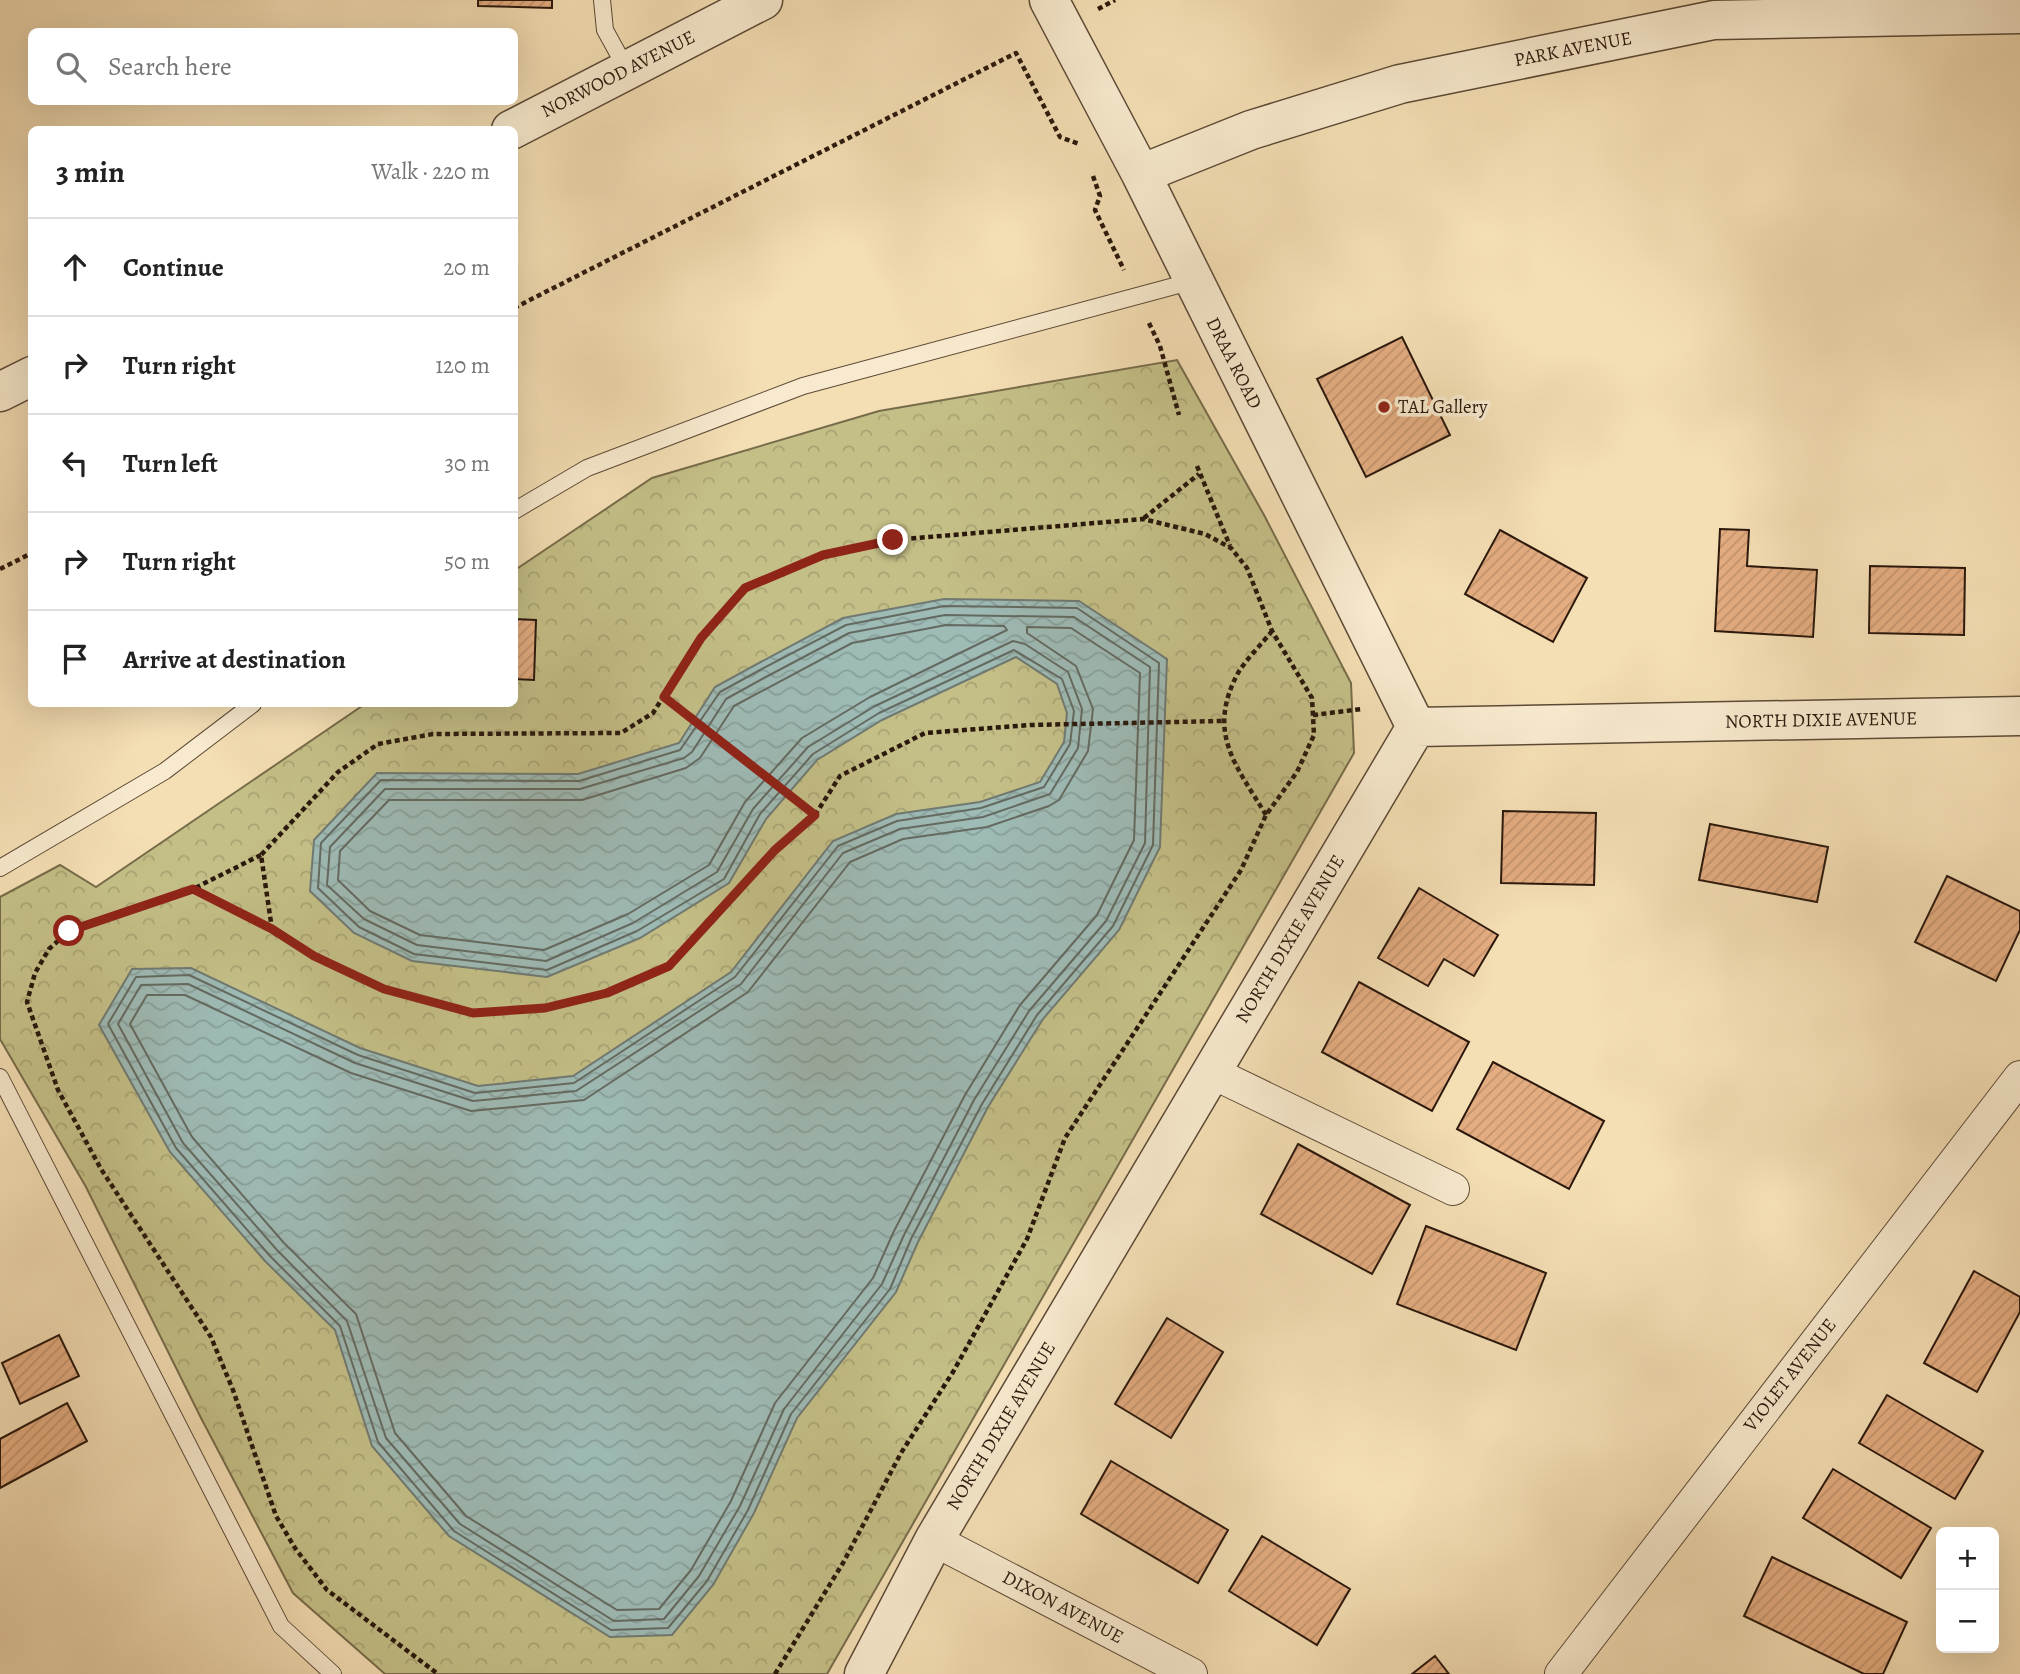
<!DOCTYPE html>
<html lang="en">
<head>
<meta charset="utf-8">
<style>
  :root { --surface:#fff; --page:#f6f6f6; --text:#222; --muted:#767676; --line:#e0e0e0 }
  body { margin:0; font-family:Alegreya,serif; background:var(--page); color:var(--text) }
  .controls { position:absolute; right:21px; bottom:21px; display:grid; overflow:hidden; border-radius:10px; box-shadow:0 7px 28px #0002 }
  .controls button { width:63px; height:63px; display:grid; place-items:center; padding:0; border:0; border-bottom:2px solid var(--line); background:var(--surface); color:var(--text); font:35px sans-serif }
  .stop { position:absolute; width:21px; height:21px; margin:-16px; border:5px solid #8f2418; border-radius:50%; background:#fff }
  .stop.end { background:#8f2418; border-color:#fff; box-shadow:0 2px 7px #0008 }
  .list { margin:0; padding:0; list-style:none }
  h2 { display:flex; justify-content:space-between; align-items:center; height:91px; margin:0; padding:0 28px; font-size:30px }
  h2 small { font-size:23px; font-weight:400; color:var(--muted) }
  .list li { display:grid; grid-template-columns:46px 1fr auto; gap:21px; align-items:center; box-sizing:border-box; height:98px; padding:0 28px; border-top:2px solid var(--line) }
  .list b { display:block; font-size:26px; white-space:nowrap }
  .list em { font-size:23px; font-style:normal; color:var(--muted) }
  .icon { flex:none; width:38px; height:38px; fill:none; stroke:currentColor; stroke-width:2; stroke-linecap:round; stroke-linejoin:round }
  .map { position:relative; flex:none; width:2020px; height:1674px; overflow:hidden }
  .search { position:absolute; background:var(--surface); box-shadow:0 7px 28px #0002; left:28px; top:28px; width:490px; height:77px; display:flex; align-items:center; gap:18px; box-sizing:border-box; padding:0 24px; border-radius:10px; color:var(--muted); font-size:26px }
  .panel { position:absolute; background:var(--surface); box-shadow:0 7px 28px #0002; left:28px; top:126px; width:490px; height:581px; border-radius:10px }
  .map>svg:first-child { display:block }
  .forest { fill:url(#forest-crowns); stroke:#776c4a; stroke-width:2 }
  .water { fill:url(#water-waves); stroke:#707a72; stroke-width:2 }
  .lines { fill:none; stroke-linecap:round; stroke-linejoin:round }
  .shore { stroke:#646a61; stroke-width:2 }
  .building { fill:url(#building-hatch); stroke:#2a180c; stroke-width:2 }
  .service-casing { stroke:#5c4a36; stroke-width:18 }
  .minor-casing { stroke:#5c4a36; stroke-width:34 }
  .tertiary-casing { stroke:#5c4a36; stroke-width:41 }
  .path { stroke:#2a180c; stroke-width:4.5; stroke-dasharray:5 3.5; stroke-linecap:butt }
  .service { stroke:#f8eace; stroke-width:16 }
  .minor { stroke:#f8eace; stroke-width:32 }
  .tertiary { stroke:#f8eace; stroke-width:38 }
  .route { stroke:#8f2418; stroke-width:9 }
  .poi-dot { fill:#8f2418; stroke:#f8eace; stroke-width:2.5 }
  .labels { text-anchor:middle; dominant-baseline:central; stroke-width:7; stroke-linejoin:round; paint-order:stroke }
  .street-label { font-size:19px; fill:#2a180c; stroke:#f8eace }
  .poi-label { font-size:19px; fill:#2a180c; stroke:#f8eace; text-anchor:start }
</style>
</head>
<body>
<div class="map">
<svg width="2020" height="1674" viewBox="0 0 2020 1674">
  <defs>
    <pattern id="forest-crowns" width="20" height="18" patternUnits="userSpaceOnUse" patternTransform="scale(1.75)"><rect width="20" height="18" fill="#c4bf87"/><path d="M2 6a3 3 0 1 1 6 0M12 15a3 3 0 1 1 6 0" fill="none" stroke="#a9a373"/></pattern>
    <pattern id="water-waves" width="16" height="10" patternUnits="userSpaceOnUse" patternTransform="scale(1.75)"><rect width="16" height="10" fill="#9ebbb6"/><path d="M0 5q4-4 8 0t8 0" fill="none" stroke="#88a09b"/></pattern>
    <pattern id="building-hatch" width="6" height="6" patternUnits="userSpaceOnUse" patternTransform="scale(1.75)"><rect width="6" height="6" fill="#e4ad81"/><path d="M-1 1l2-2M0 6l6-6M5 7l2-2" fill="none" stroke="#c4946e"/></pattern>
  </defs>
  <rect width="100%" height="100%" fill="#f4deb4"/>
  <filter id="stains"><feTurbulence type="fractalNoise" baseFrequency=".00286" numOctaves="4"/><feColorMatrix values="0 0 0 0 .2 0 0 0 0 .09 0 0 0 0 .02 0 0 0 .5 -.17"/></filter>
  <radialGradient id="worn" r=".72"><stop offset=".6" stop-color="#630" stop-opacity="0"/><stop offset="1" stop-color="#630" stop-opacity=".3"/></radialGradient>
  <path class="forest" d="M1177 360 1264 515 1351 683 1354 753 827 1674H385L293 1593 201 1418 86 1187 0 1039V897L60 865 96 887 365 704H514L515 570 652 478 879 411Z"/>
  <path class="water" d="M944 599 1079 601 1167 659 1160 847 1119 930 1043 1019 988 1107 918 1242 896 1292 797 1418 754 1513 713 1585 672 1635 610 1637 449 1536 372 1446 335 1330 265 1261 170 1152 99 1025 132 969 191 968 360 1048 478 1086 573 1076 731 972 833 841 896 814 980 802 1040 782 1064 742 1067 713 1057 684 1016 657 882 720 817 760 766 819 729 883 640 938 547 977 412 961 354 933 310 891 314 840 377 773 578 774 679 743 715 687 757 664 843 618Z"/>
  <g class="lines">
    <path class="shore" d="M944 606 1077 608 1159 663 1153 845 1113 926 1037 1015 982 1104 911 1239 890 1289 791 1414 748 1510 707 1581 668 1628 611 1630 454 1531 378 1442 340 1326 270 1256 176 1148 108 1024 136 977 189 975 358 1055 475 1093 574 1083 735 977 838 846 897 821 981 808 1044 787 1070 744 1074 711 1062 679 1014 650 879 713 813 754 760 814 724 879 637 931 547 970 414 954 359 927 318 888 321 843 381 780 579 781 680 750 720 692 760 670 846 625Z
      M945 615 1074 617 1150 667 1145 843 1106 921 1029 1011 974 1100 904 1235 882 1284 784 1409 740 1506 699 1576 664 1619 614 1621 460 1524 386 1438 347 1321 277 1250 183 1143 118 1024 141 985 188 984 355 1063 473 1101 576 1091 741 984 843 853 900 829 983 817 1050 794 1078 748 1082 709 1068 672 1025 644 1013 641 875 706 808 747 753 809 717 872 633 923 546 961 417 945 364 919 327 885 330 847 385 789H580L684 758 692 752 726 699 764 678 849 633Z
      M946 625 1004 626 1007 630 870 697 802 738 745 802 709 865 628 914 544 950 420 935 370 911 338 880 340 851 389 800H582L686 768 700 758 734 706 852 643Z
      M1027 627 1071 628 1140 673 1134 840 1097 915 1020 1005 965 1095 894 1231 873 1278 775 1403 731 1501 691 1570 659 1609 617 1610 466 1516 395 1433 356 1314 284 1243 192 1137 130 1024 147 995H185L351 1073 471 1111 584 1100 748 992 850 862 903 839 987 827 1049 806 1059 800 1088 751 1093 709 1076 666 1027 633Z"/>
  </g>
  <path class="building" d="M478 0H552V8L478 6Z
    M1402 337 1450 435 1366 477 1317 379Z
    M1720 529 1749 530 1747 566 1817 570 1813 637 1715 631Z
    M1500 530 1587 578 1553 642 1465 594Z
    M1870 566 1965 568 1964 635 1869 633Z
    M514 619 536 620 534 680 514 679Z
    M1503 811 1596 813 1594 885 1501 883Z
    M1710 824 1828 847 1817 902 1699 880Z
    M1947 876 2020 911V930L1996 981 1915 942Z
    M1419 888 1498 935 1474 976 1444 959 1428 986 1378 958Z
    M1359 982 1469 1042 1432 1111 1322 1052Z
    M1493 1062 1604 1121 1569 1189 1457 1129Z
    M1298 1144 1410 1205 1372 1274 1261 1214Z
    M1426 1226 1546 1273 1516 1350 1397 1304Z
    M1974 1271 2020 1297V1312L1977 1392 1924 1363Z
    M1167 1318 1223 1352 1171 1438 1115 1404Z
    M59 1335 79 1376 20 1404 2 1363Z
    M1887 1395 1983 1451 1955 1499 1859 1443Z
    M67 1403 87 1441 0 1488V1439Z
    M1111 1461 1228 1530 1198 1583 1081 1514Z
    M1833 1469 1931 1528 1901 1578 1803 1518Z
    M1262 1536 1350 1589 1317 1645 1229 1591Z
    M1772 1557 1907 1622 1883 1674H1864L1744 1616Z
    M1435 1656 1449 1674H1412Z"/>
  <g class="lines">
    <g class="service-casing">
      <path id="service" d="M602 0 605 30 627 70
        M514 511 587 468 803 386 1193 281
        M0 868 165 771 253 704
        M0 1077 281 1626 333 1674"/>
    </g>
    <g class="minor-casing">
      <path id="minor" d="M1211 1072 1453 1189
        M934 1540 1191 1674
        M1561 1674 2020 1077"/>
    </g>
    <g class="tertiary-casing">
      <path id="tertiary" d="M1049 0 1141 174 1416 727
        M511 130 763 0
        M1141 174 1251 130 1400 84 1714 20 2020 14
        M0 392 32 376
        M1416 727 2020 716
        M864 1674 934 1540 1416 727"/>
    </g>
    <path class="path" d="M1098 9 1115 0
      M1093 176 1100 196 1095 210 1124 270
      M514 308 1016 53 1060 137 1079 144
      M1149 323 1160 346 1179 415
      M1197 466 1230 546
      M1144 518 1199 474
      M0 569 32 553
      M664 697 815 815
      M1313 715 1362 709
      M1266 815C1236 765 1206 733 1238 673 1247 658 1262 644 1272 631
      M261 855 193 889 69 931 49 949 35 973 27 1002 58 1090 101 1169 211 1337 233 1390 276 1516 295 1548 327 1590 438 1674
      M193 889 272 928
      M775 1674 843 1563 901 1453 953 1372 1027 1239 1065 1138 1241 870 1266 815 1297 772 1314 735 1312 698 1272 631 1247 568 1231 548 1205 534 1143 519 893 540 823 555 745 588 701 637 653 713 621 733 433 734 378 744 338 772 261 855 272 929 314 956 384 989 473 1013 546 1008 607 993 669 966 728 904 774 850 815 815 840 776 925 733 1030 725 1222 721"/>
    <use href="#service" class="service"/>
    <use href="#minor" class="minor"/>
    <use href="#tertiary" class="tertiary"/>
  </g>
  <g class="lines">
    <path class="route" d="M69 931 193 889 272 929 314 956 384 989 473 1013 545 1008 607 993 669 966 775 850 815 815 664 697 701 638 745 588 823 555 893 540"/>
  </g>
  <circle class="poi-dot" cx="1384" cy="407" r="7"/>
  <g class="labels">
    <g class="street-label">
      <text transform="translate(1573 49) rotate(-11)">PARK AVENUE</text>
      <text transform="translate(618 74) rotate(-27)">NORWOOD AVENUE</text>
      <text transform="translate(1234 363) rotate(63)">DRAA ROAD</text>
      <text transform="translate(1821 720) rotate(-1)">NORTH DIXIE AVENUE</text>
      <text transform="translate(1290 939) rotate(-59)">NORTH DIXIE AVENUE</text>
      <text transform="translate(1790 1375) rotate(-52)">VIOLET AVENUE</text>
      <text transform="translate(1001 1426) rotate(-59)">NORTH DIXIE AVENUE</text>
      <text transform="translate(1063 1607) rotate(28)">DIXON AVENUE</text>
    </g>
    <g class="poi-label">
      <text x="1398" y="407">TAL Gallery</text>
    </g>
  </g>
  <rect width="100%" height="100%" filter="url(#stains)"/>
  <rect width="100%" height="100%" fill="url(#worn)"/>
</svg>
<div class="controls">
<button>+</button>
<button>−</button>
</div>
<div class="stop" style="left:69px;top:931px"></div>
<div class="stop end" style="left:893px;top:540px"></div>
<div class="search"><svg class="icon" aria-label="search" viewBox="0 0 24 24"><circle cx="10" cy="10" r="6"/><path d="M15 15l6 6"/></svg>Search here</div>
<section class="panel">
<h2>3 min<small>Walk · 220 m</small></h2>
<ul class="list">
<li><svg class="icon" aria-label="ahead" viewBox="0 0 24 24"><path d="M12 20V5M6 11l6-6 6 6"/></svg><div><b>Continue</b></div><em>20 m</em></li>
<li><svg class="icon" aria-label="right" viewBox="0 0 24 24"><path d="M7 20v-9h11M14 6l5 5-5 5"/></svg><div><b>Turn right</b></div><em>120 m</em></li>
<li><svg class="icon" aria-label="left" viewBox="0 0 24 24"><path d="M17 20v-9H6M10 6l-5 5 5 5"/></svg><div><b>Turn left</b></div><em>30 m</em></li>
<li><svg class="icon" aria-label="right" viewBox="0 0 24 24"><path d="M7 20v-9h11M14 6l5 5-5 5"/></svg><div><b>Turn right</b></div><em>50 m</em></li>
<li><svg class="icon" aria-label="arrive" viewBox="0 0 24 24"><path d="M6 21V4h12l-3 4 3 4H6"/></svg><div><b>Arrive at destination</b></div></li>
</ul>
</section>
</div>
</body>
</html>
